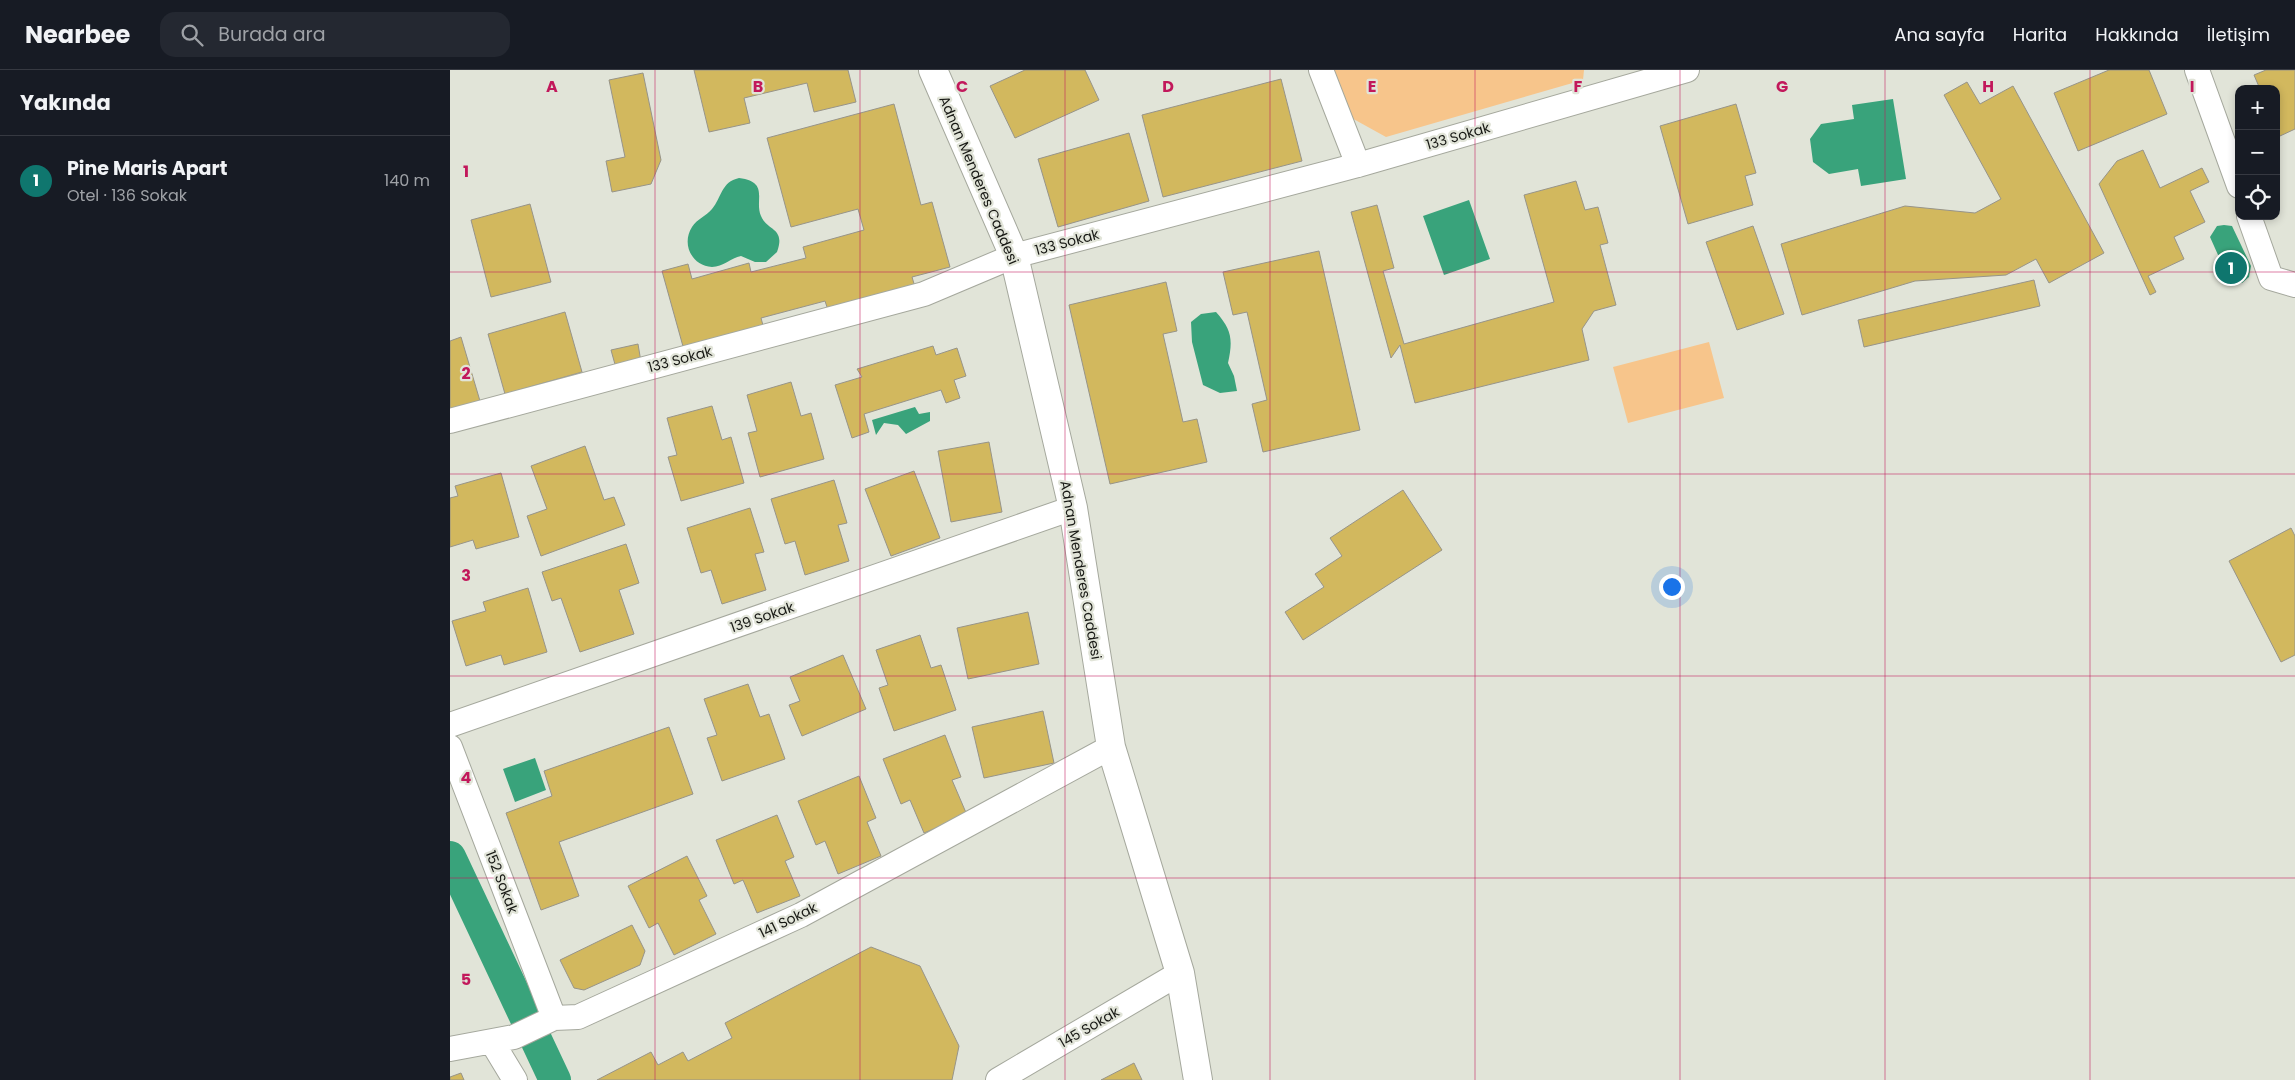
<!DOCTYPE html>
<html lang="tr">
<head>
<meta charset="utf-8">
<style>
  :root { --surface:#171b24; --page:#242831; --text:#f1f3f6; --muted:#9ea1a6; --line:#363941; --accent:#0f766e }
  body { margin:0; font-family:Poppins,sans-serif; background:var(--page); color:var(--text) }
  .controls { position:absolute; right:15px; top:15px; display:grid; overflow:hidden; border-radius:10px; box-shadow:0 2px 8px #0003 }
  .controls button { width:45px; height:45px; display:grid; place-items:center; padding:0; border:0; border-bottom:1px solid var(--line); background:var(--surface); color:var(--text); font:25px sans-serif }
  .you { position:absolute; left:1221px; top:516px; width:18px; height:18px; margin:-12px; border:4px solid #fff; border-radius:50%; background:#1a73e8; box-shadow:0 0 0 8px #1a73e833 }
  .badge { display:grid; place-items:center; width:32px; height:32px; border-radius:50%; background:var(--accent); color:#fff; font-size:16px; font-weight:700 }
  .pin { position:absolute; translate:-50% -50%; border:2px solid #fff; box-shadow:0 1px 5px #0006 }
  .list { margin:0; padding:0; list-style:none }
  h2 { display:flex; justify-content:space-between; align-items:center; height:65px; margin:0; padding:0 20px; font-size:21px }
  h2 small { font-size:16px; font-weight:400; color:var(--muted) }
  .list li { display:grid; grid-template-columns:32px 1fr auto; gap:15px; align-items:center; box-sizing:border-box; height:90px; padding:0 20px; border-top:1px solid var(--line) }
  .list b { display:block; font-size:19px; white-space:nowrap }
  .list p { margin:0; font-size:16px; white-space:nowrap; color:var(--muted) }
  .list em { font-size:16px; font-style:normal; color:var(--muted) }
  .icon { flex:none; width:28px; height:28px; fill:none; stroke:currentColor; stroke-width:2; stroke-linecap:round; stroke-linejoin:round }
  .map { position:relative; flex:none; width:1845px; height:1010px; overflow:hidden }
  header { display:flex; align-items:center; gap:30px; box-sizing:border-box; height:70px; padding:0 25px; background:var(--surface); border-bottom:1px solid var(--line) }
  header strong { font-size:24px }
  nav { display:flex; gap:28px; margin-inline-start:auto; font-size:18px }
  .search { width:350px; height:45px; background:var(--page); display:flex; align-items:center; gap:12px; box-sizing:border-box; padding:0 18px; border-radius:15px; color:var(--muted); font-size:19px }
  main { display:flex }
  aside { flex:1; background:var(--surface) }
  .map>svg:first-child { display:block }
  .green { fill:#f7c58b }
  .water { fill:#39a37b }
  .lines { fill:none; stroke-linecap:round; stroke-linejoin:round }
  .canal { stroke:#39a37b; stroke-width:32 }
  .building { fill:#d2b85e; stroke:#979489 }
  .street-casing { stroke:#a5a89d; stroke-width:26 }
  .secondary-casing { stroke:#a5a89d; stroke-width:30 }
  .street { stroke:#fff; stroke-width:24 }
  .secondary { stroke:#fff; stroke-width:28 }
  .grid { fill:none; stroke:#c2185b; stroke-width:1; stroke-opacity:0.55 }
  .labels { text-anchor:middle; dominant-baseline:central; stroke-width:4.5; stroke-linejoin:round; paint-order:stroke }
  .street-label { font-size:14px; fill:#171814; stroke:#e1e4d8 }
  .grid-label { font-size:16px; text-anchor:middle; font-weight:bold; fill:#c2185b; stroke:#e1e4d8; stroke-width:4.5; stroke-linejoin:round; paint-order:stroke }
</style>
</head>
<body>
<header>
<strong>Nearbee</strong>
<div class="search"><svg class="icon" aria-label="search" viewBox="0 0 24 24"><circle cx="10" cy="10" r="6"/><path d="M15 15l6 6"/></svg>Burada ara</div>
<nav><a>Ana sayfa</a><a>Harita</a><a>Hakkında</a><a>İletişim</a></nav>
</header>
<main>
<aside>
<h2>Yakında<small></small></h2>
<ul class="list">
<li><span class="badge">1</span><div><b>Pine Maris Apart</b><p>Otel · 136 Sokak</p></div><em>140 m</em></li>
</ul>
</aside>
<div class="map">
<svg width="1845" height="1010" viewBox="0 0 1845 1010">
  <rect width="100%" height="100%" fill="#e1e4d8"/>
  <path class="green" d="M872 0H1134L1133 10 936 67 889 41Z
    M1259 272 1274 328 1178 353 1163 297Z"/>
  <path class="water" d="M1443 29 1456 109 1411 116 1408 99 1379 104 1363 92 1360 69 1371 54 1404 49 1402 35Z
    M289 108C320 112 304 130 311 146 317 161 336 157 327 182L316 192H305L291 186C281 188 273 197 262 197 242 196 231 174 242 157 247 149 256 146 262 139 272 127 271 112 289 108Z
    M1019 130 1040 189 994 205 973 146Z
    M1774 155 1782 156 1801 196 1799 207 1792 213 1781 214 1760 167 1767 156Z
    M766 242C782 260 783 270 778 293L784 306 787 321 770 323 753 315 742 272 741 252 751 244Z
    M465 337 469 344 480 342V351L456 364 448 355 434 353 426 365 422 350Z
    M85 688 96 720 65 732 53 699Z"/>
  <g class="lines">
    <path class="canal" d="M0 787 105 1010"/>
  </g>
  <path class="building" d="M244 0H398L406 32 364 42 357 13 294 28 300 53 259 62Z
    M575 0H635L649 30 565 68 540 16Z
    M1659 0H1699L1717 44 1628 81 1604 23Z
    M1816 0H1845V59L1830 66 1826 56V19H1810L1804 5Z
    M193 3 211 90 201 114 162 122 156 91 175 87 159 10Z
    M831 9 852 91 713 127 692 45Z
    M1517 12 1530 34 1563 16 1654 183 1599 213 1586 189 1556 205 1465 211 1352 245 1331 174 1455 136 1525 143 1551 129 1494 25Z
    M444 34 471 135 482 132 500 197 462 207 465 217 378 240 375 231 311 248 314 259 234 280 212 201 238 194 242 209 299 193 301 202 356 188 353 177 414 160 408 139 341 157 317 68Z
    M1286 34 1306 103 1295 106 1303 135 1238 154 1210 56Z
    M679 63 699 131 608 157 588 89Z
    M1693 80 1710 118 1752 98 1759 112 1740 121 1755 152 1724 167 1734 189 1698 206 1706 222 1700 225 1649 114 1667 91Z
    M1126 111 1135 140 1148 137 1158 173 1150 175 1166 235 1144 241 1132 259 1139 290 965 333 950 275 941 288 901 142 927 135 944 198 933 201 954 274 1104 232 1074 125Z
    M80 134 101 212 41 227 21 150Z
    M1303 156 1334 244 1287 260 1256 172Z
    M869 181 910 360 813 382 802 334 817 330 797 242 783 245 773 202Z
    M1584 210 1590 236 1414 277 1408 250Z
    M716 212 727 261 713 264 733 352 747 349 757 392 660 414 619 235Z
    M115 242 132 302 55 324 38 264Z
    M11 267 30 331 0 340V271Z
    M188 274 191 292 166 298 161 280Z
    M483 276 486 285 507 278 516 306 504 310 510 328 496 333 491 320 414 344 419 362 402 368 385 315 412 307 407 299Z
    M341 312 351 346 361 343 374 389 310 407 298 363 307 361 297 325Z
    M262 336 272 370 281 367 294 413 231 431 218 387 227 385 217 348Z
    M539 372 552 442 501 452 488 381Z
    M135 376 154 430 164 427 175 455 91 486 77 446 97 439 81 396Z
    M464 401 490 468 441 486 415 419Z
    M51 403 69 467 26 479 23 470 0 477V428L8 426 5 416Z
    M384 410 397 453 388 455 399 491 355 505 345 471 335 474 321 429Z
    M953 420 992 480 853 570 835 542 874 517 865 504 892 486 880 468Z
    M300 438 314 482 305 484 316 520 272 534 261 500 251 503 237 458Z
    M1841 458 1845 466V585L1831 592 1779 491Z
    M176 474 189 513 169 520 184 564 130 582 111 528 102 531 92 502Z
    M78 518 97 582 54 595 51 585 16 596 2 551 36 541 33 532Z
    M578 542 589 594 518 609 507 558Z
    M470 565 481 598 491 595 506 640 444 661 429 618 438 615 426 580Z
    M393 585 416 639 352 666 339 635 350 631 340 607Z
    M298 614 310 647 319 644 335 689 272 711 257 668 267 665 254 629Z
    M593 641 604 693 534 708 522 657Z
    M219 657 243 724 109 772 129 826 91 840 56 743 102 726 94 701Z
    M495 665 511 707 502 710 517 745 474 763 460 730 451 734 433 689Z
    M409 706 426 748 417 752 431 786 388 804 375 771 366 775 348 731Z
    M327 745 344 787 335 791 350 826 307 843 293 810 284 814 266 770Z
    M237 786 257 826 249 830 266 864 224 885 208 853 199 858 178 816Z
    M182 855 195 881 190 895 134 920 124 918 110 890Z
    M421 877 470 896 509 976 502 1010H147L201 982 208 995 233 982 238 991 282 968 275 953Z
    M684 993 692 1010H651Z
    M11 1003 14 1010H0V1007Z"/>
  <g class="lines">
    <g class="street-casing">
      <path id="street" d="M871 0 908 95
        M1747 0 1789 116
        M1799 146 1821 208 1845 215
        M0 351 474 224 564 186 908 95 1237 0
        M0 655 623 438
        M0 677 104 948
        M42 972 65 1010
        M0 979 64 967 104 948 128 947 351 845 661 677
        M548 1010 730 903"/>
    </g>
    <g class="secondary-casing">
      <path id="secondary" d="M483 0 564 186 623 438 661 677 730 903 748 1010"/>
    </g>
    <use href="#street" class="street"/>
    <use href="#secondary" class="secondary"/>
  </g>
  <path class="grid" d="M205 0V1010M410 0V1010M615 0V1010M820 0V1010M1025 0V1010M1230 0V1010M1435 0V1010M1640 0V1010M0 202H1845M0 404H1845M0 606H1845M0 808H1845"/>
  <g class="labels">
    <g class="street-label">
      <text transform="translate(1008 66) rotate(-16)">133 Sokak</text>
      <text transform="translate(529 110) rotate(67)">Adnan Menderes Caddesi</text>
      <text transform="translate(617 172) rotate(-15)">133 Sokak</text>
      <text transform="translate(230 289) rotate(-15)">133 Sokak</text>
      <text transform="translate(631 500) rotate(80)">Adnan Menderes Caddesi</text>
      <text transform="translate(312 547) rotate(-19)">139 Sokak</text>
      <text transform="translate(52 812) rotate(69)">152 Sokak</text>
      <text transform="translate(338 850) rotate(-26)">141 Sokak</text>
      <text transform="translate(639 957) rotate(-30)">145 Sokak</text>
    </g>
  </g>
  <g class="grid-label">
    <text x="102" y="22">A</text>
    <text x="308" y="22">B</text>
    <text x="512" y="22">C</text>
    <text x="718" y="22">D</text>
    <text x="922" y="22">E</text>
    <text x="1128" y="22">F</text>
    <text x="1332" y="22">G</text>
    <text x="1538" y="22">H</text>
    <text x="1742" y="22">I</text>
    <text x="16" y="107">1</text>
    <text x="16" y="309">2</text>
    <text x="16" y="511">3</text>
    <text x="16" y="713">4</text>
    <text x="16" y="915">5</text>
  </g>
</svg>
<div class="controls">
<button>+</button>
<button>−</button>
<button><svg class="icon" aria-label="locate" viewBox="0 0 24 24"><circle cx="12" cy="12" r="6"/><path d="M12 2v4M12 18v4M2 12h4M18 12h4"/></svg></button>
</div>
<div class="you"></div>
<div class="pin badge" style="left:1781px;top:198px">1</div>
</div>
</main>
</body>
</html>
